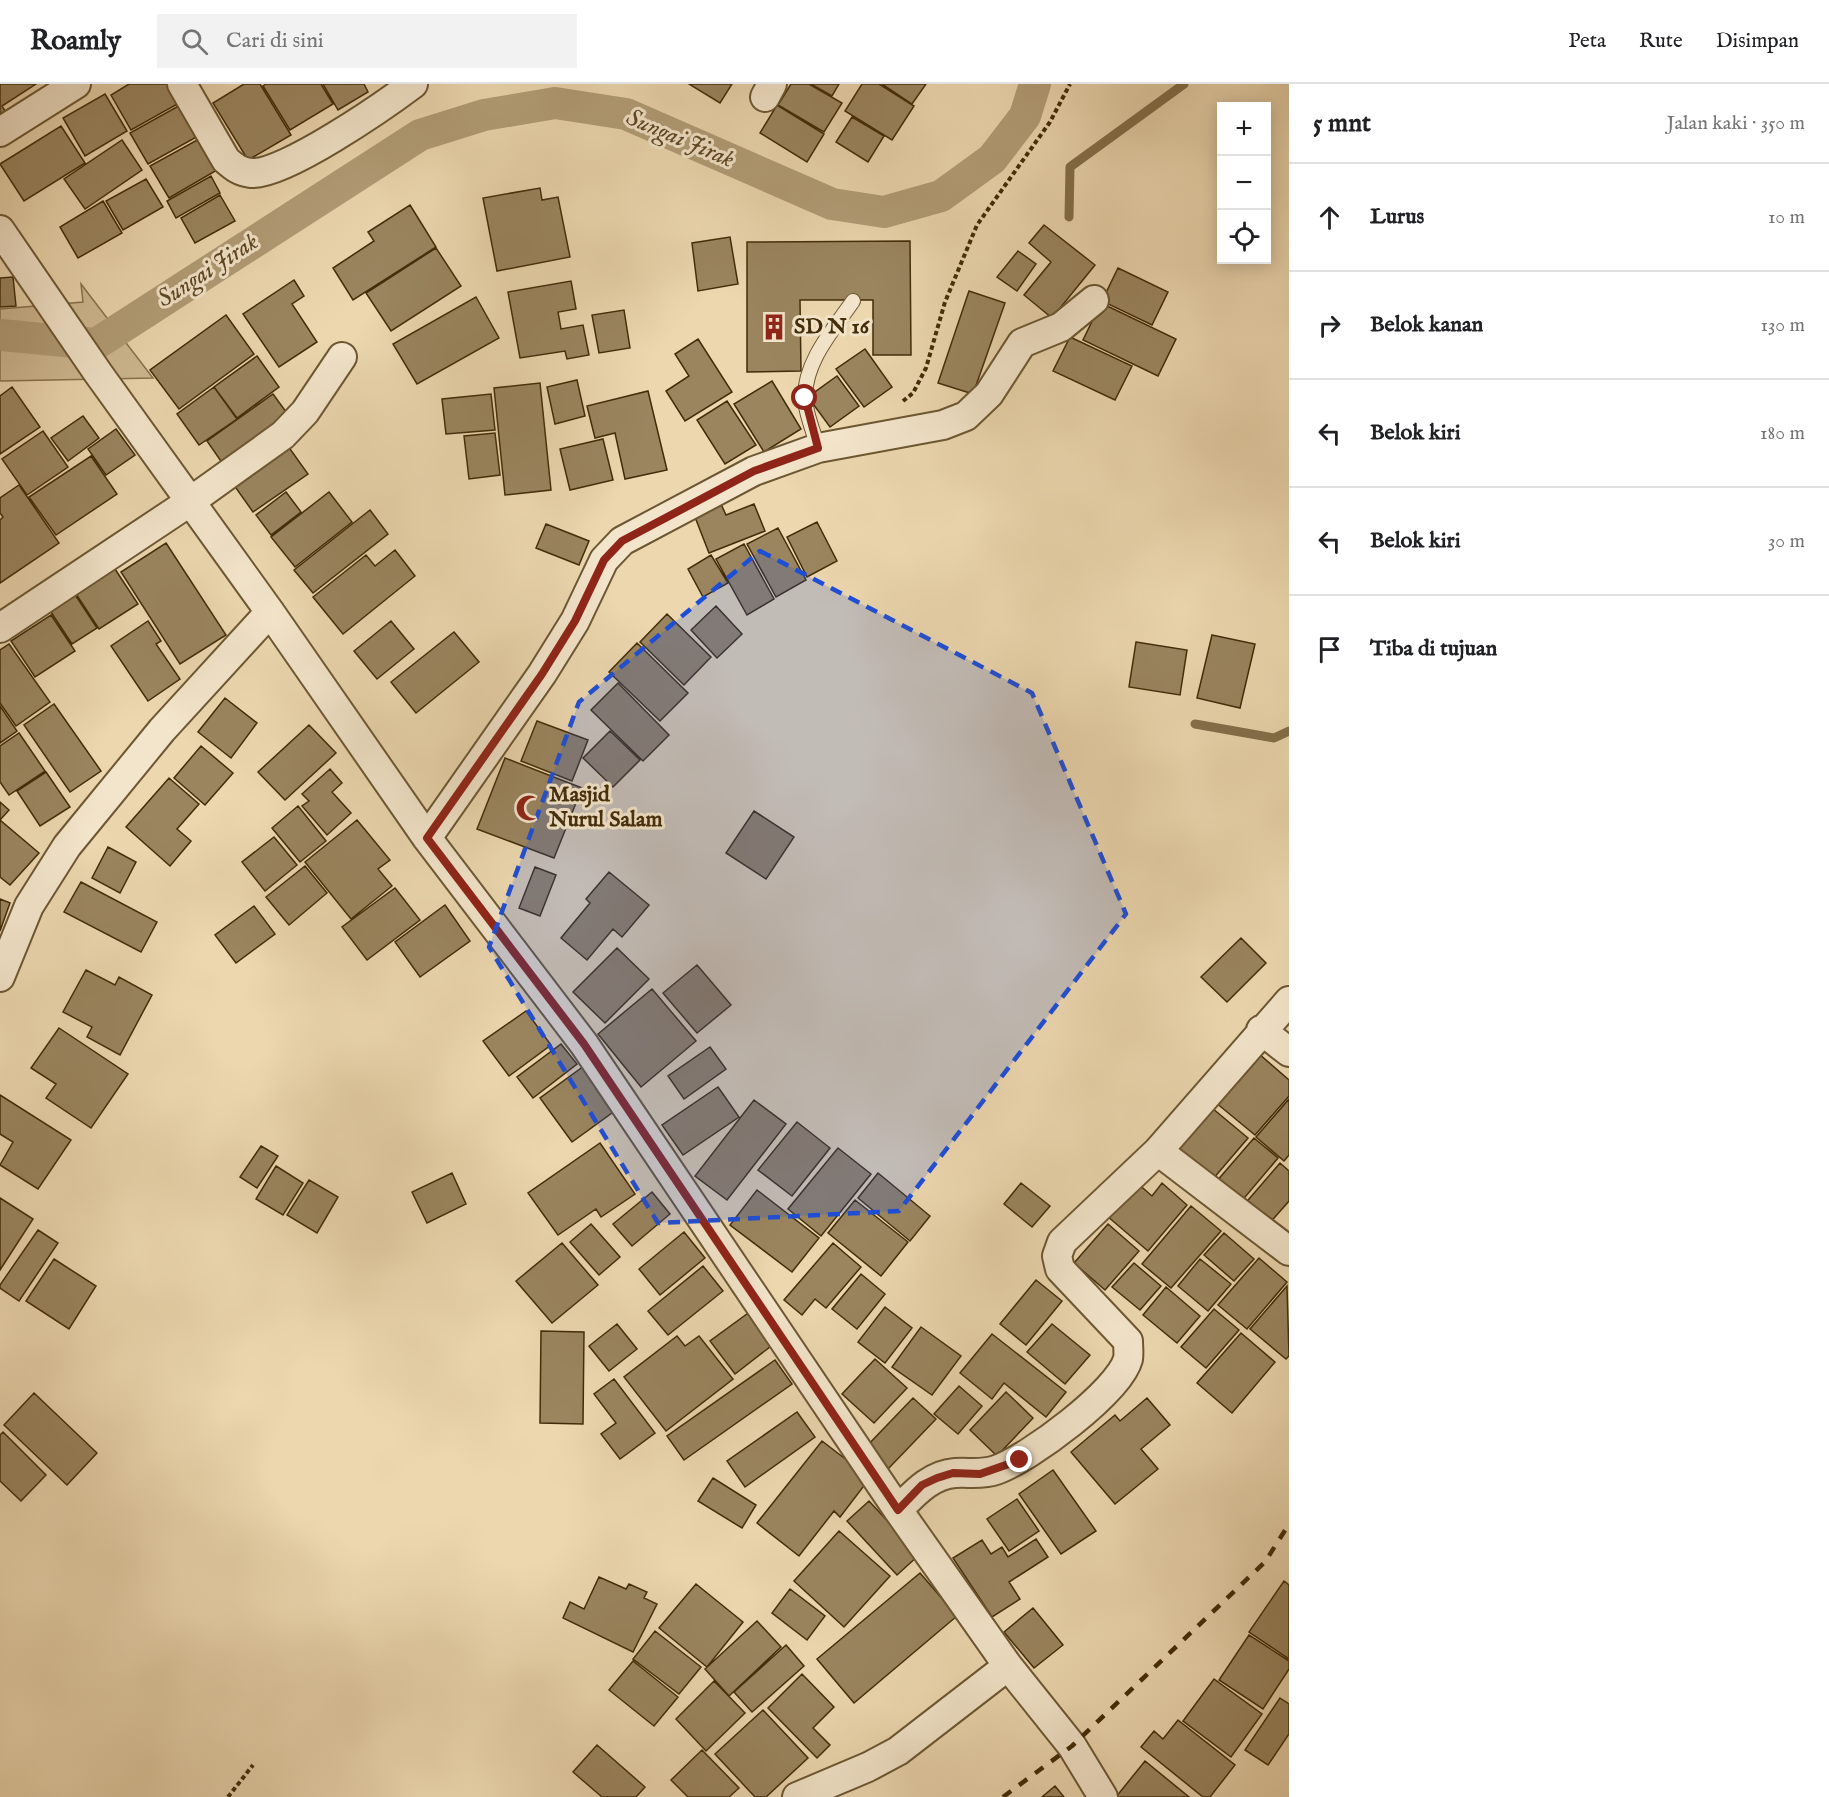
<!DOCTYPE html>
<html lang="id">
<head>
<meta charset="utf-8">
<style>
  :root { --surface:#fff; --page:#f2f2f2; --text:#202124; --muted:#757577; --line:#e0e0e0 }
  body { margin:0; font-family:"IM FELL English",serif; background:var(--page); color:var(--text) }
  .controls { position:absolute; right:18px; top:18px; display:grid; overflow:hidden; border-radius:0px; box-shadow:0 3px 15px #0003 }
  .controls button { width:54px; height:54px; display:grid; place-items:center; padding:0; border:0; border-bottom:2px solid var(--line); background:var(--surface); color:var(--text); font:30px sans-serif }
  .stop { position:absolute; width:18px; height:18px; margin:-14px; border:4px solid #8f2418; border-radius:50%; background:#fff }
  .stop.end { background:#8f2418; border-color:#fff; box-shadow:0 2px 6px #0008 }
  .list { margin:0; padding:0; list-style:none }
  h2 { display:flex; justify-content:space-between; align-items:center; height:78px; margin:0; padding:0 24px; font-size:26px }
  h2 small { font-size:20px; font-weight:400; color:var(--muted) }
  .list li { display:grid; grid-template-columns:39px 1fr auto; gap:18px; align-items:center; box-sizing:border-box; height:108px; padding:0 24px; border-top:2px solid var(--line) }
  .list b { display:block; font-size:22px; white-space:nowrap }
  .list em { font-size:20px; font-style:normal; color:var(--muted) }
  .icon { flex:none; width:33px; height:33px; fill:none; stroke:currentColor; stroke-width:2; stroke-linecap:round; stroke-linejoin:round }
  .map { position:relative; flex:none; width:1289px; height:1713px; overflow:hidden }
  header { display:flex; align-items:center; gap:36px; box-sizing:border-box; height:84px; padding:0 30px; background:var(--surface); border-bottom:2px solid var(--line) }
  header strong { font-size:28px }
  nav { display:flex; gap:33px; margin-inline-start:auto; font-size:21px }
  .search { width:420px; height:54px; background:var(--page); display:flex; align-items:center; gap:15px; box-sizing:border-box; padding:0 21px; border-radius:0px; color:var(--muted); font-size:22px }
  main { display:flex }
  aside { flex:1; background:var(--surface) }
  .map>svg:first-child { display:block }
  .green { fill:#cfba93; stroke:#88734e; stroke-width:1.5 }
  .lines { fill:none; stroke-linecap:round; stroke-linejoin:round }
  .stream { stroke:#85704b; stroke-width:9 }
  .canal { stroke:#b29d77; stroke-width:32 }
  .building { fill:#9a855f; stroke:#422c09; stroke-width:1.5 }
  .service-casing { stroke:#6c5732; stroke-width:16 }
  .minor-casing { stroke:#6c5732; stroke-width:32 }
  .path { stroke:#422c09; stroke-width:4; stroke-dasharray:4.5 3; stroke-linecap:butt }
  .service { stroke:#f3e5cb; stroke-width:14 }
  .minor { stroke:#f3e5cb; stroke-width:28 }
  .rail { stroke:#422c09; stroke-width:4.5; stroke-dasharray:10 10; stroke-linecap:butt }
  .route { stroke:#8f2418; stroke-width:8 }
  .marked { fill:#1d4ed8; fill-opacity:0.2; stroke:#1d4ed8; stroke-width:4.5; stroke-dasharray:12 8; stroke-linejoin:round }
  .labels { text-anchor:middle; dominant-baseline:central; stroke-width:6; stroke-linejoin:round; paint-order:stroke }
  .poi-label { font-size:22px; font-weight:bold; fill:#422c09; stroke:#f3e5cb; text-anchor:start }
  .water-label { font-size:24px; font-style:italic; fill:#5e4824; stroke:#f3e5cb }
</style>
</head>
<body>
<header>
<strong>Roamly</strong>
<div class="search"><svg class="icon" aria-label="search" viewBox="0 0 24 24"><circle cx="10" cy="10" r="6"/><path d="M15 15l6 6"/></svg>Cari di sini</div>
<nav><a>Peta</a><a>Rute</a><a>Disimpan</a></nav>
</header>
<main>
<div class="map">
<svg width="1289" height="1713" viewBox="0 0 1289 1713">
  <rect width="100%" height="100%" fill="#ecd7af"/>
  <filter id="stains"><feTurbulence type="fractalNoise" baseFrequency=".00333" numOctaves="4"/><feColorMatrix values="0 0 0 0 .2 0 0 0 0 .09 0 0 0 0 .02 0 0 0 .5 -.17"/></filter>
  <radialGradient id="worn" r=".72"><stop offset=".6" stop-color="#630" stop-opacity="0"/><stop offset="1" stop-color="#630" stop-opacity=".3"/></radialGradient>
  <path class="green" d="M81 200 153 294 0 297V225L83 218Z"/>
  <g class="lines">
    <path class="stream" d="M1069 133 1070 83 1184 0
      M1195 640 1274 654 1289 647"/>
    <path class="canal" d="M0 251 96 260 420 51 484 31 555 19 626 30 832 120 884 128 941 112 992 75 1025 32 1035 0"/>
  </g>
  <path class="building" d="M0 0H36L2 22 8 32 0 37Z
    M129 0H171L181 18 131 46 111 11Z
    M244 0H260L291 51 248 76 213 19Z
    M266 0H321L333 20 290 46 263 2Z
    M323 0H364L368 8 338 26Z
    M689 0H732L720 19Z
    M791 0H809L842 19 824 48 778 21Z
    M811 0H839L832 12Z
    M862 0H879L914 22 892 56 845 27Z
    M882 0H926L912 20Z
    M105 10 127 47 85 72 63 34Z
    M182 20 200 51 148 80 130 49Z
    M777 21 824 50 807 78 760 49Z
    M852 33 884 52 868 78 836 58Z
    M61 42 85 79 24 117 0 80Z
    M199 55 217 86 169 114 150 82Z
    M122 56 142 86 85 125 64 95Z
    M211 92 220 109 176 134 167 117Z
    M146 95 163 123 123 146 106 117Z
    M540 104 542 116 558 113 570 173 497 187 483 114Z
    M220 111 235 137 195 159 181 134Z
    M103 117 122 149 78 174 60 143Z
    M410 121 436 163 353 216 333 184 374 157 368 148Z
    M1044 141 1095 181 1052 234 1024 211 1051 178 1029 159Z
    M730 153 738 200 698 207 692 159Z
    M910 157 911 271H873V216H800L801 287 747 288V158Z
    M436 164 461 202 391 247 366 209Z
    M1018 167 1036 180 1017 207 997 193Z
    M1118 184 1168 208 1152 241 1102 217Z
    M13 193 16 222 0 223V194Z
    M294 196 304 212 292 220 317 258 279 283 243 230Z
    M571 197 576 225 558 228 561 245 583 241 589 271 567 275 565 267 520 274 508 208Z
    M969 207 1005 219 973 310 938 299Z
    M476 213 499 254 417 300 393 260Z
    M1101 219 1176 255 1158 292 1083 256Z
    M624 226 630 264 599 269 592 231Z
    M226 231 254 270 179 325 150 286Z
    M1070 253 1132 282 1115 316 1053 287Z
    M698 255 732 308 685 337 666 307 689 292 675 270Z
    M865 265 892 303 864 323 836 285Z
    M257 272 279 303 237 334 214 303Z
    M837 292 859 322 830 343 808 313Z
    M577 296 585 332 555 340 547 303Z
    M772 297 801 345 764 368 734 320Z
    M540 299 551 406 505 411 494 304Z
    M12 303 40 343 0 370V312Z
    M214 303 237 335 199 361 177 330Z
    M648 307 667 386 625 395 615 349 595 354 587 322Z
    M273 310 292 336 225 383 207 357Z
    M491 310 495 346 446 350 442 315Z
    M727 317 756 361 725 380 697 336Z
    M83 332 99 354 68 377 51 354Z
    M116 345 135 371 106 391 88 365Z
    M43 347 68 383 27 411 2 375Z
    M495 349 500 391 469 395 464 352Z
    M603 355 613 396 570 406 560 365Z
    M285 358 308 390 253 428 231 397Z
    M91 372 117 410 56 451 29 413Z
    M19 401 59 459 0 499V436L3 433 0 429V414Z
    M286 408 301 428 271 451 256 431Z
    M329 408 352 438 295 483 271 453Z
    M720 418 726 431 754 420 765 447 709 469 693 428Z
    M370 426 388 450 313 509 294 486Z
    M817 438 837 477 807 493 787 453Z
    M546 440 589 457 579 481 536 464Z
    M778 444 806 496 776 513 747 460Z
    M166 459 226 551 180 580 121 488Z
    M744 460 774 515 747 531 716 475Z
    M395 466 415 492 343 550 313 513 366 471 375 482Z
    M711 471 728 499 703 513 688 485Z
    M113 482 138 520 99 545 74 507Z
    M74 509 97 544 72 560 49 525Z
    M716 522 742 550 717 574 691 546Z
    M667 530 711 573 684 601 640 558Z
    M51 531 75 567 35 593 11 557Z
    M148 537 161 557 156 560 180 595 148 617 111 562Z
    M391 537 414 565 377 595 354 567Z
    M454 548 479 578 416 629 391 598Z
    M1212 551 1255 560 1240 624 1197 614Z
    M1136 558 1187 566 1180 611 1129 603Z
    M637 559 688 609 660 637 609 588Z
    M9 560 50 618 16 642 0 619V566Z
    M618 599 669 651 643 677 591 626Z
    M225 614 257 639 231 674 198 648Z
    M54 620 101 687 70 708 24 641Z
    M0 622 17 647 0 659Z
    M537 637 588 656 572 697 521 677Z
    M309 641 336 669 285 716 258 688Z
    M610 647 640 676 613 703 583 674Z
    M19 649 45 687 9 711 0 698V662Z
    M201 662 233 689 205 721 174 694Z
    M505 674 582 704 554 774 477 745Z
    M330 685 342 699 332 708 351 729 327 751 302 722 309 717 302 710Z
    M46 688 70 723 40 742 17 707Z
    M169 694 199 720 177 745 191 757 170 782 126 743Z
    M0 718 9 726 0 736 39 769 10 801 0 793Z
    M298 722 326 757 300 778 272 744Z
    M754 727 794 753 766 795 726 769Z
    M357 736 390 776 378 785 392 802 351 835 305 778Z
    M274 753 297 781 265 807 242 778Z
    M108 763 136 778 120 809 92 794Z
    M305 782 327 809 289 841 266 813Z
    M535 783 556 791 540 832 519 824Z
    M609 788 649 821 622 853 613 845 587 876 561 854 590 819 586 815Z
    M81 798 157 838 141 868 64 828Z
    M395 804 420 836 367 876 342 843Z
    M0 815 10 819 0 847Z
    M445 821 470 857 420 893 395 858Z
    M254 822 275 850 236 879 215 851Z
    M1241 854 1266 879 1227 918 1201 893Z
    M617 864 649 895 605 939 573 908Z
    M697 881 731 921 697 949 663 909Z
    M86 886 115 901 119 893 152 911 120 971 87 953 92 943 63 928Z
    M652 905 696 957 641 1003 598 950Z
    M526 927 551 961 509 992 483 957Z
    M59 944 128 990 91 1044 46 1014 56 1000 31 984Z
    M561 960 577 980 533 1014 517 993Z
    M710 963 726 985 684 1015 668 992Z
    M1258 969 1289 996V1012L1255 1051 1215 1018Z
    M584 982 616 1026 572 1058 540 1014Z
    M718 1003 739 1033 683 1071 662 1041Z
    M0 1011 71 1056 38 1105 0 1081 13 1058 0 1050Z
    M1289 1015V1071L1284 1077 1256 1053Z
    M754 1016 786 1040 727 1116 695 1092Z
    M1212 1024 1248 1054 1213 1095 1177 1064Z
    M797 1038 830 1064 792 1112 758 1086Z
    M1254 1054 1278 1074 1240 1119 1216 1098Z
    M600 1059 635 1110 601 1133 596 1125 558 1151 528 1109Z
    M261 1062 278 1072 257 1104 240 1093Z
    M838 1064 871 1090 821 1152 788 1125Z
    M1280 1079 1289 1087V1117L1267 1142 1243 1122Z
    M276 1082 303 1099 283 1131 256 1115Z
    M452 1089 466 1120 427 1139 412 1108Z
    M878 1089 930 1132 910 1157 858 1114Z
    M309 1096 338 1113 317 1149 287 1131Z
    M1136 1098 1152 1112 1162 1099 1187 1121 1148 1167 1107 1132Z
    M1021 1099 1050 1122 1032 1143 1004 1120Z
    M757 1106 819 1154 792 1188 730 1141Z
    M652 1108 670 1130 632 1162 613 1140Z
    M0 1114 33 1135 0 1186Z
    M855 1116 908 1158 881 1192 828 1149Z
    M1191 1122 1221 1147 1171 1204 1142 1180Z
    M591 1140 620 1173 599 1191 570 1158Z
    M1108 1140 1139 1167 1105 1206 1074 1179Z
    M38 1146 58 1159 19 1217 0 1204V1201Z
    M684 1148 705 1174 660 1211 639 1185Z
    M1224 1149 1254 1175 1234 1197 1204 1171Z
    M562 1159 598 1201 552 1239 516 1197Z
    M833 1159 861 1183 826 1224 815 1215 802 1231 784 1216Z
    M1259 1174 1287 1198 1247 1245 1218 1221Z
    M54 1175 96 1202 69 1245 26 1217Z
    M1200 1175 1231 1200 1208 1227 1178 1202Z
    M1134 1179 1161 1202 1140 1226 1112 1203Z
    M703 1182 723 1207 668 1251 648 1227Z
    M861 1190 885 1210 857 1245 832 1225Z
    M1036 1196 1062 1217 1026 1261 1000 1240Z
    M1287 1202 1289 1272 1286 1275 1250 1245Z
    M1166 1203 1200 1232 1177 1259 1143 1231Z
    M885 1223 912 1244 885 1279 858 1258Z
    M1214 1225 1239 1246 1206 1284 1181 1263Z
    M751 1227 775 1259 735 1290 710 1257Z
    M617 1240 637 1265 609 1287 589 1262Z
    M1052 1240 1090 1271 1065 1300 1027 1268Z
    M921 1243 961 1272 932 1311 892 1283Z
    M541 1247 584 1248 583 1340 540 1339Z
    M1241 1249 1275 1278 1232 1329 1197 1299Z
    M992 1250 1066 1308 1046 1333 1004 1299 992 1315 960 1289Z
    M677 1252 685 1262 699 1252 733 1295 666 1347 624 1293Z
    M875 1275 907 1304 874 1339 842 1310Z
    M775 1276 792 1300 684 1376 667 1352Z
    M614 1295 655 1349 620 1375 601 1350 616 1339 594 1310Z
    M959 1302 982 1322 958 1350 934 1330Z
    M1006 1308 1033 1334 997 1372 970 1346Z
    M34 1309 97 1369 67 1401 4 1341Z
    M913 1314 936 1335 888 1385 865 1364Z
    M1147 1314 1170 1341 1141 1365 1158 1385 1115 1420 1071 1368 1115 1331 1120 1337Z
    M797 1328 815 1353 745 1403 727 1377Z
    M3 1348 46 1391 21 1417 0 1397V1351Z
    M822 1357 870 1394 840 1433 834 1427 799 1472 757 1439Z
    M1053 1386 1096 1447 1061 1470 1019 1410Z
    M713 1394 756 1421 742 1444 698 1417Z
    M1017 1415 1039 1447 1009 1467 987 1435Z
    M869 1417 919 1471 897 1491 847 1437Z
    M839 1447 890 1492 844 1543 794 1497Z
    M1036 1455 1048 1473 1009 1498 1020 1515 992 1533 953 1474 982 1456 991 1470 1002 1463 1008 1473Z
    M920 1489 957 1532 854 1619 817 1575Z
    M599 1493 626 1505 629 1500 647 1508 644 1514 657 1520 633 1568 563 1534 570 1518 584 1525Z
    M1284 1497 1289 1501V1575L1249 1548Z
    M696 1500 743 1538 707 1583 659 1544Z
    M790 1505 825 1532 807 1556 772 1529Z
    M1033 1524 1063 1561 1034 1584 1004 1548Z
    M757 1537 781 1563 729 1612 705 1585Z
    M655 1547 701 1583 679 1610 633 1575Z
    M1249 1551 1289 1577V1585L1263 1625 1219 1596Z
    M786 1561 804 1582 752 1628 734 1608Z
    M633 1577 678 1613 654 1642 609 1606Z
    M802 1590 834 1623 813 1644 830 1661 817 1674 768 1624Z
    M1214 1595 1262 1630 1231 1673 1183 1637Z
    M714 1597 745 1629 706 1667 676 1635Z
    M1280 1614 1289 1620V1650L1268 1681 1245 1666Z
    M763 1626 808 1674 766 1713H755L715 1670Z
    M1178 1636 1235 1681 1210 1713H1203L1141 1663 1154 1647 1163 1655Z
    M597 1661 645 1703 636 1713H602L573 1688Z
    M702 1666 739 1704 729 1713H688L671 1696Z
    M1145 1677 1189 1713H1116Z
    M1055 1702 1064 1713H1042Z"/>
  <g class="lines">
    <g class="service-casing">
      <path id="service" d="M818 364C814 348 805 329 805 313 805 277 833 246 853 217"/>
    </g>
    <g class="minor-casing">
      <path id="minor" d="M182 0 226 76C234 83 240 88 251 89 283 92 385 21 413 0
        M765 13 772 0
        M0 48 76 0
        M0 146 98 289 270 528 427 754 584 960 898 1426 1008 1582 1072 1662 1103 1713
        M0 544 191 417 283 351 305 328 342 273
        M427 754 542 590 575 537 604 476 622 457 754 387 818 364 943 341 966 332 989 310 1022 259 1061 243 1094 216
        M0 893 29 822 67 762 162 646 270 528
        M1261 946 1289 968
        M1158 1067 1289 1167
        M898 1426C914 1410 930 1391 955 1389 969 1388 982 1391 996 1386 1028 1375 1119 1308 1128 1275 1129 1270 1128 1262 1128 1257L1060 1185 1057 1172 1062 1158 1158 1067 1289 917
        M797 1713 868 1683 898 1667 1008 1582"/>
    </g>
    <path class="path" d="M903 317 913 309 926 284 945 218 977 141 1050 38 1070 0
      M228 1713 253 1681"/>
    <use href="#service" class="service"/>
    <use href="#minor" class="minor"/>
    <path class="rail" d="M1003 1713 1072 1662 1265 1478 1289 1440"/>
  </g>
  <g class="lines">
    <path class="route" d="M805 314 818 364 754 387 622 457 604 476 575 537 542 590 427 754 584 960 898 1426 922 1401 937 1394 953 1389 980 1390 1020 1376"/>
  </g>
  <path class="marked" d="M760 467 1032 609 1126 830 899 1127 658 1139 489 863 579 618Z"/>
  <defs>
    <g id="building-bare" transform="scale(2.07)"><path d="M-4-6H4V6H1V3H-1V6H-4ZM-2.5-4.3h1.7v1.8h-1.7ZM.8-4.3h1.7v1.8H.8ZM-2.5-1h1.7V.8h-1.7ZM.8-1h1.7V.8H.8Z" fill="#8f2418" stroke="#f3e5cb" stroke-width="2.5" paint-order="stroke"/></g>
    <g id="mosque-bare" transform="scale(2.07)"><path d="M3.5-4.9A6 6 0 1 0 3.5 4.9A5 5 0 1 1 3.5-4.9Z" fill="#8f2418" stroke="#f3e5cb" stroke-width="2.5" paint-order="stroke"/></g>
  </defs>
  <g fill-rule="evenodd">
    <use href="#building-bare" x="774" y="243"/>
    <use href="#mosque-bare" x="529" y="724"/>
  </g>
  <g class="labels">
    <g class="poi-label">
      <text x="794" y="243">SD N 16</text>
      <text x="549" y="711">Masjid<tspan x="549" dy="25">Nurul Salam</tspan></text>
    </g>
    <g class="water-label">
      <text transform="translate(680 55) rotate(23)">Sungai Jirak</text>
      <text transform="translate(208 187) rotate(-33)">Sungai Jirak</text>
    </g>
  </g>
  <rect width="100%" height="100%" filter="url(#stains)"/>
  <rect width="100%" height="100%" fill="url(#worn)"/>
</svg>
<div class="controls">
<button>+</button>
<button>−</button>
<button><svg class="icon" aria-label="locate" viewBox="0 0 24 24"><circle cx="12" cy="12" r="6"/><path d="M12 2v4M12 18v4M2 12h4M18 12h4"/></svg></button>
</div>
<div class="stop" style="left:805px;top:314px"></div>
<div class="stop end" style="left:1020px;top:1376px"></div>
</div>
<aside>
<h2>5 mnt<small>Jalan kaki · 350 m</small></h2>
<ul class="list">
<li><svg class="icon" aria-label="ahead" viewBox="0 0 24 24"><path d="M12 20V5M6 11l6-6 6 6"/></svg><div><b>Lurus</b></div><em>10 m</em></li>
<li><svg class="icon" aria-label="right" viewBox="0 0 24 24"><path d="M7 20v-9h11M14 6l5 5-5 5"/></svg><div><b>Belok kanan</b></div><em>130 m</em></li>
<li><svg class="icon" aria-label="left" viewBox="0 0 24 24"><path d="M17 20v-9H6M10 6l-5 5 5 5"/></svg><div><b>Belok kiri</b></div><em>180 m</em></li>
<li><svg class="icon" aria-label="left" viewBox="0 0 24 24"><path d="M17 20v-9H6M10 6l-5 5 5 5"/></svg><div><b>Belok kiri</b></div><em>30 m</em></li>
<li><svg class="icon" aria-label="arrive" viewBox="0 0 24 24"><path d="M6 21V4h12l-3 4 3 4H6"/></svg><div><b>Tiba di tujuan</b></div></li>
</ul>
</aside>
</main>
</body>
</html>
